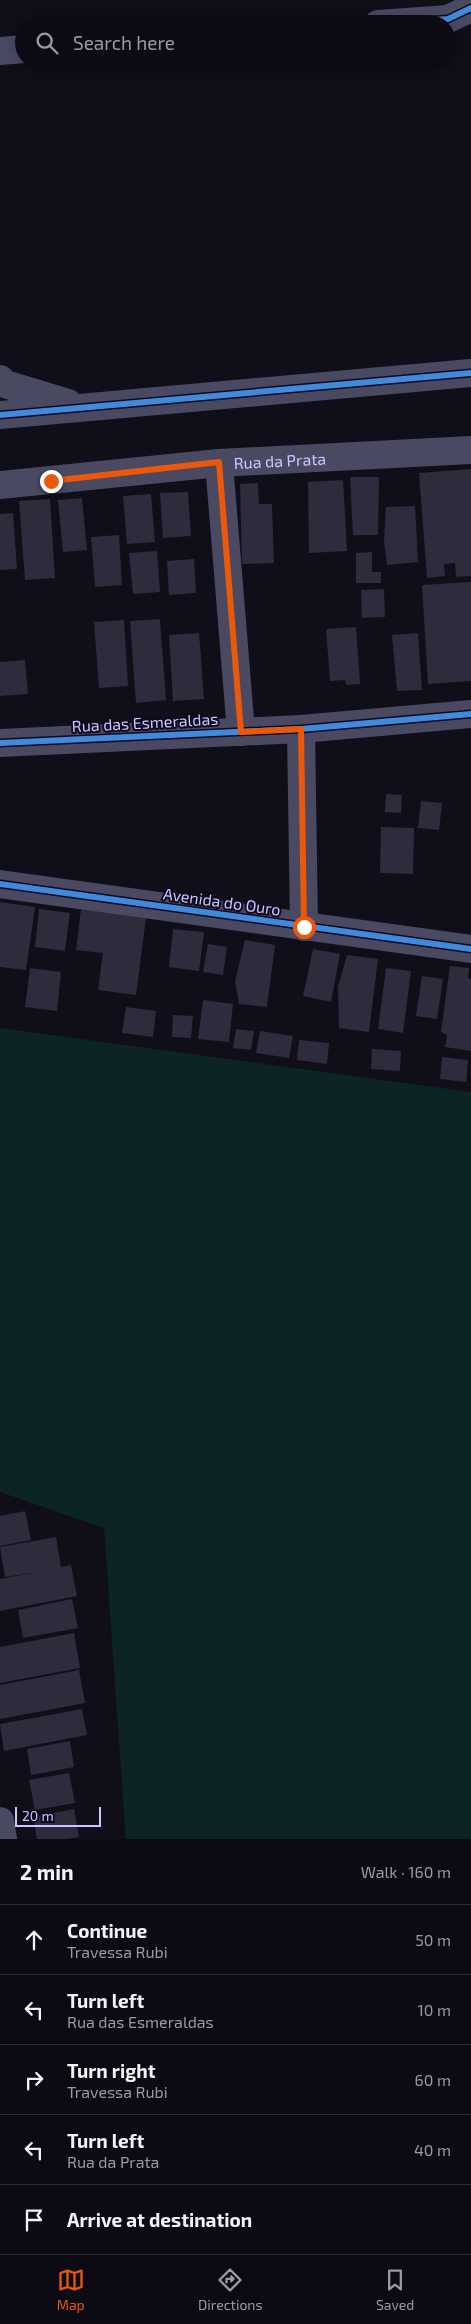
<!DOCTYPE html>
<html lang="en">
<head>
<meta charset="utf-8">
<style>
  :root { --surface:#0c0a13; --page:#15131c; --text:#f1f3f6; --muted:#9a9aa0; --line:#2c2b33; --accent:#ea580c }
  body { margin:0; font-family:"Exo 2",sans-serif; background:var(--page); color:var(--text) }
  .scale { position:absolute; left:15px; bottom:12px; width:86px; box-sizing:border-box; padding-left:5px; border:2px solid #cbc6ff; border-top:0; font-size:14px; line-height:18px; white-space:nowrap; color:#cbc6ff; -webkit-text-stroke:4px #0d0a1d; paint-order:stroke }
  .stop { position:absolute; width:15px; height:15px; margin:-11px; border:4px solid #ea580c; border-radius:50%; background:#fff }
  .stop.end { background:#ea580c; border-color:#fff; box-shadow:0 1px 5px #0008 }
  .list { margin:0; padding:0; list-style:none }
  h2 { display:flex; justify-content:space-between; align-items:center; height:65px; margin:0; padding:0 20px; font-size:21px }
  h2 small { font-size:16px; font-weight:400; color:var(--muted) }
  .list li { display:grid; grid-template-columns:32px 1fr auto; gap:15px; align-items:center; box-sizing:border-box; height:70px; padding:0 20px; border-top:1px solid var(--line) }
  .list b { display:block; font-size:19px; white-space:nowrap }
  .list p { margin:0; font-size:16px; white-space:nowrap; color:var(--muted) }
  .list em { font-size:16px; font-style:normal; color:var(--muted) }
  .icon { flex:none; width:28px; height:28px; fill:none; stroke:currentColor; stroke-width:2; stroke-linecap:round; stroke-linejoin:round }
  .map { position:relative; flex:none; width:471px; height:1839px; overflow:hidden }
  .search { position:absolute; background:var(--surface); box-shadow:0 2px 12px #0003; left:15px; right:15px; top:15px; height:55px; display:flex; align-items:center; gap:12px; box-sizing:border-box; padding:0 18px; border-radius:28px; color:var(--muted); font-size:19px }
  .sheet { height:415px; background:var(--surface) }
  nav { display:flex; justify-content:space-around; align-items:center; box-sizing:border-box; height:70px; border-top:1px solid var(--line); background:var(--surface); font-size:14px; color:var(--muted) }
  nav a { display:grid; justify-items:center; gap:2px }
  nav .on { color:var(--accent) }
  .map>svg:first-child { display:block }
  .green { fill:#0d2424 }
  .building { fill:#2e2b3c }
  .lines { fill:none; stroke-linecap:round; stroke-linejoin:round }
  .minor { stroke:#494962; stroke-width:28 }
  .cycleway-casing { stroke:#0d0a1d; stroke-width:9 }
  .cycleway { stroke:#408adc; stroke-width:6 }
  .route { stroke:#ea580c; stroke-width:6 }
  .labels { text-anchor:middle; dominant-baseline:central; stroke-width:4; stroke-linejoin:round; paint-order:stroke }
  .street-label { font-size:16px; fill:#cbc6ff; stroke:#0d0a1d }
</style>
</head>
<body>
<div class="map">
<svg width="471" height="1839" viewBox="0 0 471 1839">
  <rect width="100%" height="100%" fill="#100e19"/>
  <path class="green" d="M0 1028 471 1092V1839H126L104 1528 0 1492Z"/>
  <path class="building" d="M471 469V576L456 577 455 563 444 564 445 576 427 578 419 473Z
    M350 477H379L378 535H353Z
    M343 480 347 551 309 553 308 482Z
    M258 483 259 504H272L274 563 242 564 240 484Z
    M188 492 191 536 163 538 160 493Z
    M151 494 155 542 127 544 123 496Z
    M82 498 87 550 63 552 58 500Z
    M50 499 55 578 25 580 19 501Z
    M415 506 418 562 387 565 384 541 386 507Z
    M13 513 17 569 0 570V514Z
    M119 535 122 585 95 587 91 537Z
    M157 551 160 592 133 594 129 553Z
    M372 552V572H381V583H356V553Z
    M194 559 196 593 169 595 167 561Z
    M471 582V681L428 684 422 585Z
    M384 589 385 617 362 618 361 590Z
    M160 619 166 700 136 703 130 621Z
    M124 620 128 686 99 688 94 622Z
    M356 627 360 684 346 685 345 680 330 681 326 629Z
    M199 633 204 699 173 701 169 635Z
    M418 633 422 690 397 691 392 635Z
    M25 660 28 694 0 696V662Z
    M386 794 402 795 401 813 385 812Z
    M421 801 442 803 439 830 418 828Z
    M381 827 414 828 413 874 380 873Z
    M0 902 35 907 26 970 0 967Z
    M39 909 70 913 65 951 35 947Z
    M81 909 146 918 136 995 98 990 103 953 76 950Z
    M173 929 204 932 199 971 169 967Z
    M245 940 275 945 267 1007 239 1004 235 981Z
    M208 944 227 947 223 975 203 972Z
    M313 949 340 954 331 1002 303 996Z
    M347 955 378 959 369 1032 339 1028 338 987Z
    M450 966 469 968 468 978 471 979V1051L445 1047 447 1035 441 1032Z
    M30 968 61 972 57 1011 25 1007Z
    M386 968 411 971 403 1033 378 1029Z
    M422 976 443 979 437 1019 416 1016Z
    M203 1000 233 1004 229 1042 198 1039Z
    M126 1007 156 1011 153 1037 122 1033Z
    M173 1015 193 1016 191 1038 172 1037Z
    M236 1029 254 1031 251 1050 233 1048Z
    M260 1031 293 1036 289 1058 256 1053Z
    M299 1040 329 1043 327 1064 297 1060Z
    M372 1049 401 1051 400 1071 371 1069Z
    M442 1057 468 1060 466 1082 440 1079Z
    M25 1511 31 1540 0 1546V1516Z
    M56 1537 61 1567 71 1565 77 1596 0 1611V1579L37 1572 5 1577 0 1547Z
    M72 1599 78 1628 23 1638 18 1610Z
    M74 1633 80 1668 0 1683V1647Z
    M79 1670 85 1703 0 1719V1685Z
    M82 1709 87 1735 4 1751 0 1724Z
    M70 1741 74 1767 31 1775 27 1749Z
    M69 1773 75 1803 35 1810 29 1780Z
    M74 1809 79 1837 67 1839H37L33 1817Z"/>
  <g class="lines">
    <g class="minor">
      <path d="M378 24 448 19 471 8"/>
      <path d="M0 51 24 49"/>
      <path d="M0 379 5 384 68 403"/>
      <path d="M0 415 471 373"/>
      <path d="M219 463 241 732"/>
      <path id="s1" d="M0 485 219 463 471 450"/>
      <path d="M301 729 304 927"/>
      <path d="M0 743 301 729 471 714"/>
      <path d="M0 884 471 949"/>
      <path d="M0 1821 3 1839"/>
    </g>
    <g class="cycleway-casing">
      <path id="cycleway" d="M378 24 448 19 471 8
        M0 415 471 373
        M0 743 301 729 471 714
        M0 884 471 949"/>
    </g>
    <use href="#cycleway" class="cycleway"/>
  </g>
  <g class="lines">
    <path class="route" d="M51 481 219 462 241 732 301 729 304 927"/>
  </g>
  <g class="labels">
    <g class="street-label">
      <text stroke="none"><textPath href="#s1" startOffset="281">Rua da Prata</textPath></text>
      <text transform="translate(145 722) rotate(-3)">Rua das Esmeraldas</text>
      <text transform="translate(222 901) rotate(8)">Avenida do Ouro</text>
    </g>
  </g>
</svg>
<div class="scale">20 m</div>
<div class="stop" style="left:304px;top:927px"></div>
<div class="stop end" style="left:51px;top:481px"></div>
<div class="search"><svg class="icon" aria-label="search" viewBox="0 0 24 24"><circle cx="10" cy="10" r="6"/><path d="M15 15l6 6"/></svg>Search here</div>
</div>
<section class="sheet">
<h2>2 min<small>Walk · 160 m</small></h2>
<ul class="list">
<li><svg class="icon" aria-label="ahead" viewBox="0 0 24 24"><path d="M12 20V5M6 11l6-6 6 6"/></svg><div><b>Continue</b><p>Travessa Rubi</p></div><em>50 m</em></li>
<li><svg class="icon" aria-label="left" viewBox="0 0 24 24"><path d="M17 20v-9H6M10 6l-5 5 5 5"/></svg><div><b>Turn left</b><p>Rua das Esmeraldas</p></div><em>10 m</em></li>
<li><svg class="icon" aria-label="right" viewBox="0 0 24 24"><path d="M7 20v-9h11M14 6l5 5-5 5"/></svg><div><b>Turn right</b><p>Travessa Rubi</p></div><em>60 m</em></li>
<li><svg class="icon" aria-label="left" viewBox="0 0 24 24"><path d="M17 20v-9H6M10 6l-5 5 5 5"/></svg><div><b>Turn left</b><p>Rua da Prata</p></div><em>40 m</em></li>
<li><svg class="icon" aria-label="arrive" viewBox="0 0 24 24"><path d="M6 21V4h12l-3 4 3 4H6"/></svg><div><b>Arrive at destination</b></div></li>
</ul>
</section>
<nav>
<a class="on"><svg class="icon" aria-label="map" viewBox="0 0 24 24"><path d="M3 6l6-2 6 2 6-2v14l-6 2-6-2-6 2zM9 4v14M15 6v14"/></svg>Map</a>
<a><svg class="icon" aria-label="directions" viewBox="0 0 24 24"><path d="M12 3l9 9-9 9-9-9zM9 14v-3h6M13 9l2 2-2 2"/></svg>Directions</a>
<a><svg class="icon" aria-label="saved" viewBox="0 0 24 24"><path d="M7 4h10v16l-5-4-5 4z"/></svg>Saved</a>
</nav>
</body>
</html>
